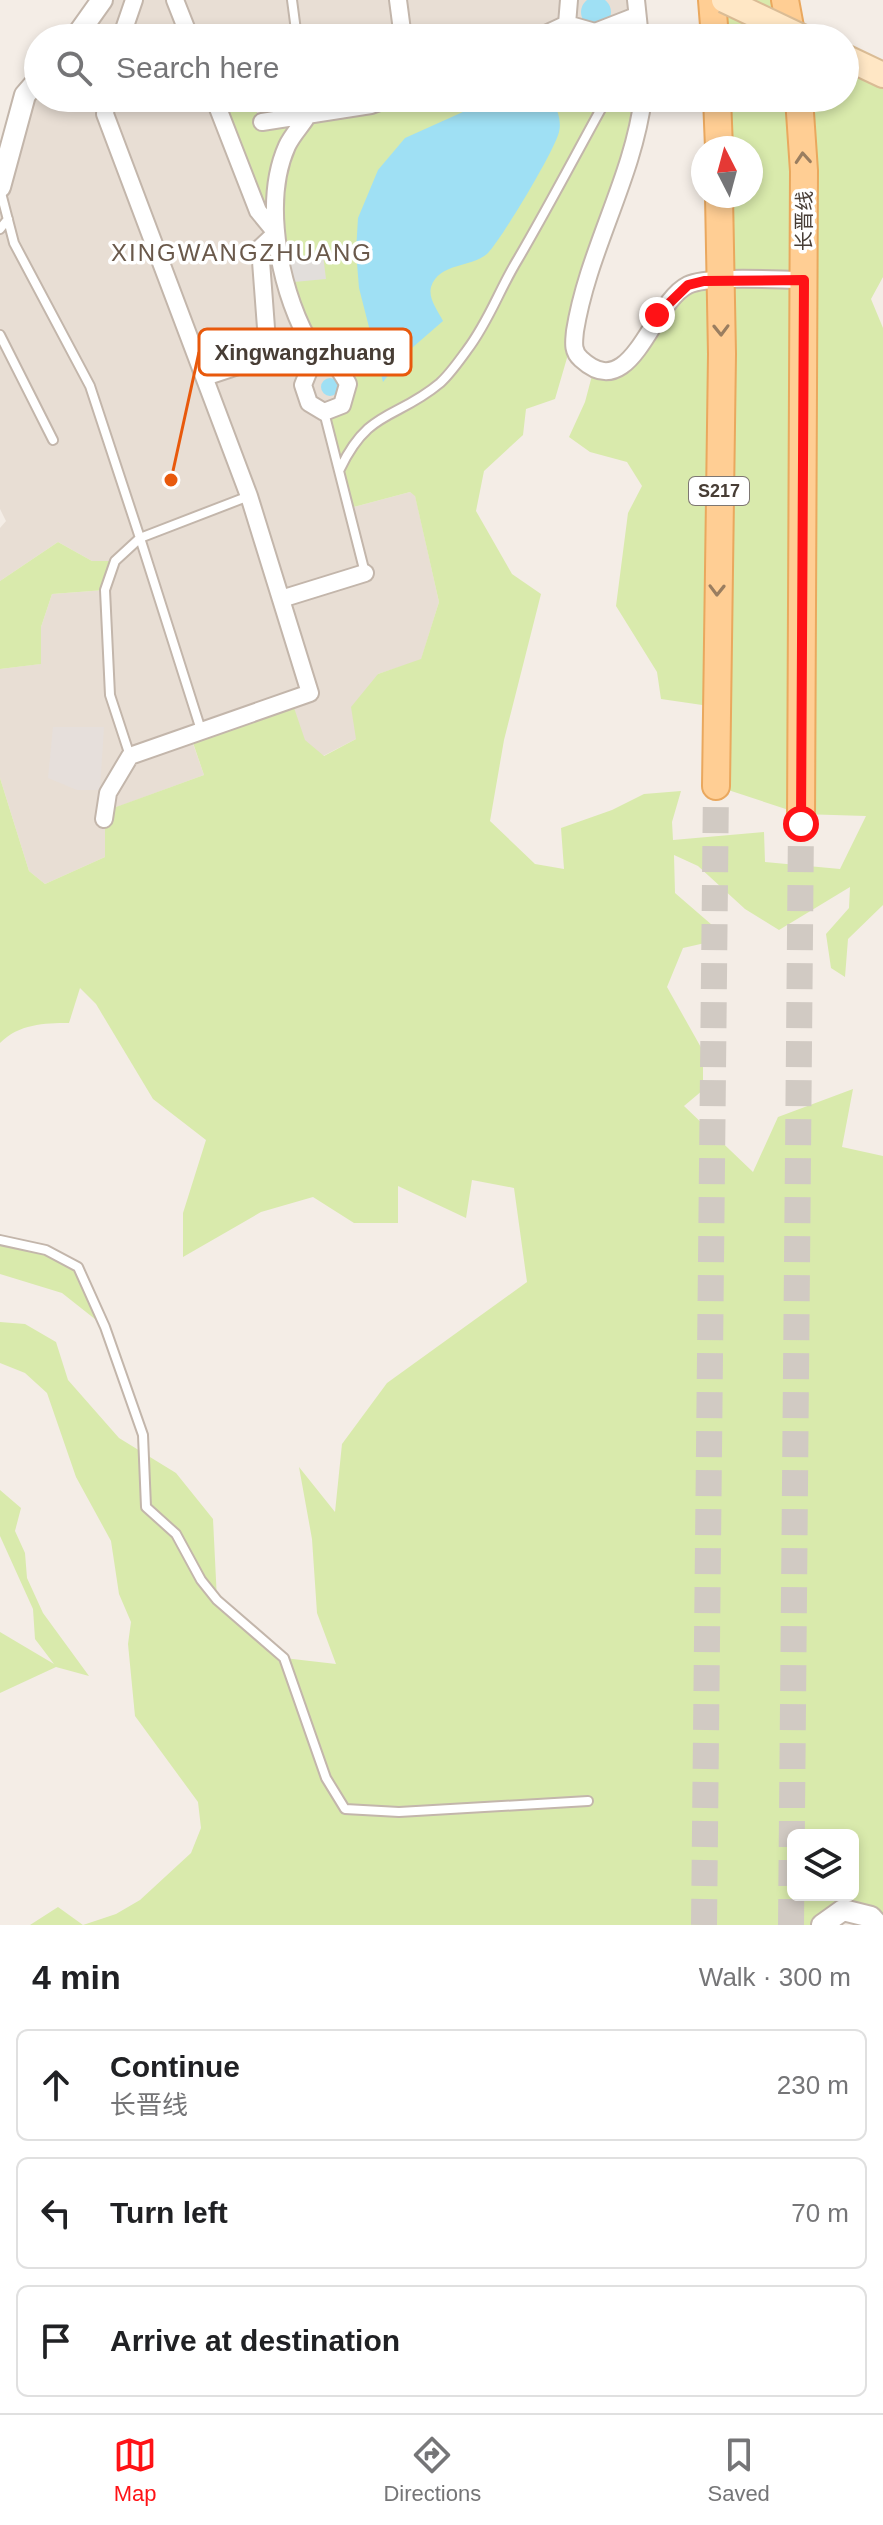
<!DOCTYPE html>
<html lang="en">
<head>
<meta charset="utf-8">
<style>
  :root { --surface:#fff; --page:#f2f2f2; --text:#202124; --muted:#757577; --line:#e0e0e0; --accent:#ff1216 }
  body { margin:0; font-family:Arial,"Noto Sans SC",sans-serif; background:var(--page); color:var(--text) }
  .controls { position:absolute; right:24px; bottom:24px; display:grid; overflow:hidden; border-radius:12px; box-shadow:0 4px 12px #0003 }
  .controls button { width:72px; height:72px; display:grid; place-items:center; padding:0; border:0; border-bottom:2px solid var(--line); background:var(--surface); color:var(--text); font:40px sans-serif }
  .compass { position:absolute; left:691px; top:136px; width:72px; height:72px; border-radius:50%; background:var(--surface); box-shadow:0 4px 12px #0003; rotate:354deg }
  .stop { position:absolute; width:24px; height:24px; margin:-18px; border:6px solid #ff1216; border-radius:50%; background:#fff }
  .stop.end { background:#ff1216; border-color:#fff; box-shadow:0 2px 8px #0008 }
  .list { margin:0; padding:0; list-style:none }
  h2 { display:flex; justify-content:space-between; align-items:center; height:104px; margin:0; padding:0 32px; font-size:34px }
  h2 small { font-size:26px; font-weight:400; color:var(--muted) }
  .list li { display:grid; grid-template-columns:52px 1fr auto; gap:24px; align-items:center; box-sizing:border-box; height:112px; margin:0 16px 16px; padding:0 16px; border:2px solid var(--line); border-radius:12px }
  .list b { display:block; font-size:30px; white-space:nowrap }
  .list p { margin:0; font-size:26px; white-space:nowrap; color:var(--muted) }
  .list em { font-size:26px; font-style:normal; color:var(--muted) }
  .icon { flex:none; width:44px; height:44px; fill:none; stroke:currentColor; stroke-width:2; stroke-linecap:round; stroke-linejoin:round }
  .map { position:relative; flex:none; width:883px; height:1925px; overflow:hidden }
  .search { position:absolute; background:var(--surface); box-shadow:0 4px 12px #0003; left:24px; right:24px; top:24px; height:88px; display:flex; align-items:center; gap:20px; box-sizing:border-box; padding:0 28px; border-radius:44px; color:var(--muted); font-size:30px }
  .sheet { height:488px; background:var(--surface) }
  nav { display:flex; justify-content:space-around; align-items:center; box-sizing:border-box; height:112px; border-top:2px solid var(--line); background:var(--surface); font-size:22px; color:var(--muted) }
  nav a { display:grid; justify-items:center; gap:4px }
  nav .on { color:var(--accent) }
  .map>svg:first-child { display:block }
  .residential { fill:#e8ded4 }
  .industrial { fill:#e6dfdb }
  .green { fill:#d9eaac; fill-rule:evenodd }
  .parking { fill:#e2dedb }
  .water { fill:#9fe0f4 }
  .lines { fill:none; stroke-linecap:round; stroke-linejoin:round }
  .primary-tunnel { stroke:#d1cac3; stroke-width:26; stroke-dasharray:26 13; stroke-linecap:butt }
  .service-casing { stroke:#c3b6ab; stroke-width:12 }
  .minor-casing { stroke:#c3b6ab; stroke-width:20 }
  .tertiary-casing { stroke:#c3b6ab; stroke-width:24 }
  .secondary-casing { stroke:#dabc95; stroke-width:28 }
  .primary-casing { stroke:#eaa85e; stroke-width:30 }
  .service { stroke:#fff; stroke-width:8 }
  .minor { stroke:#fff; stroke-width:16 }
  .tertiary { stroke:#fff; stroke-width:20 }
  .secondary { stroke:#ffe7c5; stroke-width:24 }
  .primary { stroke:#ffce94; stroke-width:26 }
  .secondary-bridge-casing { stroke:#dabc95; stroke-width:28; stroke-linecap:butt }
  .secondary-bridge { stroke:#ffe7c5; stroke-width:24 }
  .oneway { stroke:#9a7e60 }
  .route { stroke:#ff1216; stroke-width:10 }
  .labels { text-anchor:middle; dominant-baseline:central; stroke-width:7; stroke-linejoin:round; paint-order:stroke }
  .shield { fill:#fff; stroke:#7e7772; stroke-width:2 }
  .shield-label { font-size:18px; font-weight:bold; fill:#473d35 }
  .street-label { font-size:20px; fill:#473d35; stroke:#fff }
  .quarter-label { font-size:24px; letter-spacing:2px; fill:#6a594b; stroke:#fff }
  .leader { fill:none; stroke:#e8590c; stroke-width:3 }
  .callout-dot { fill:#e8590c; stroke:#fff; stroke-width:3 }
  .callout { fill:#fff; stroke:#e8590c; stroke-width:3 }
  .callout-label { font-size:22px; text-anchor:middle; font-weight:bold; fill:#473d35 }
</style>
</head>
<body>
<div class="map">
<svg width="883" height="1925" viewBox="0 0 883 1925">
  <rect width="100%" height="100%" fill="#f4ede6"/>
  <path class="residential" d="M102 0H636V16L537 38H75Z
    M38 80V98H390L258 211 348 384 350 508 410 492 415 495 439 602 421 660 378 674 356 739 323 756 305 741 190 735 204 775 106 811 105 857 45 884 29 871 0 778V669L40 664 41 627 52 594 105 590 115 561H92L58 542 0 581V528L6 521 0 509V187Z"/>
  <path class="industrial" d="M53 727H104L100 790H77L48 778Z"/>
  <path class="green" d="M712 0H785L804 38H715Z
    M636 16 640 38H537Z
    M845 57 883 75V277L871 299 883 328V905L848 939 845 977 831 968 826 934 849 908 850 887 779 930 745 909 698 866 674 855 675 893 727 938 683 948 667 987 703 1051V1090L684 1106 753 1172 778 1117 853 1089 842 1147 883 1156V1925L843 1910 822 1925H30L58 1907 83 1925 116 1914 140 1900 191 1853 201 1828 198 1802 135 1716 128 1644 131 1622 119 1594 111 1541 76 1477 47 1393 25 1373 0 1363V1322L25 1324 56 1342 68 1380 119 1438 176 1473 213 1519 217 1600 284 1658 336 1664 317 1613 312 1539 299 1467 335 1512 342 1444 387 1383 527 1282 514 1188 472 1180 466 1218 398 1186V1223H354L313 1197 261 1212 183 1257V1213L206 1140 153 1099 96 1004 80 988 69 1023C44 1023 19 1024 0 1043V778L29 871 45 884 105 857V811L204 775 190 734 291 699 305 740 324 756 356 739 351 707 378 674 421 659 439 602 415 496 410 492 350 508 324 412 342 405 348 384 316 353 283 283 323 255 281 259 220 114 251 101 262 122 390 98H643L555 399 526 409 523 435 484 471 476 511 512 574 541 594 504 740 490 821 535 864 564 869 561 828 612 810 644 794 681 791 672 822 673 840 764 832 765 862 840 869 866 816 801 814 716 786V707L661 699 657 672 616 606 628 513 642 486 627 462 590 452 569 437 585 402 594 368 613 372 672 298 721 274 719 196H751V148H719L717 98H845ZM793 1835H853V1895H793Z
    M58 542 92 561H115L105 590 52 594 41 627V664L0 669V581Z
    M0 1240 46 1250 78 1267 105 1327 62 1293 0 1274Z
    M0 1490 21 1508 15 1531 25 1553 27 1578 43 1613 89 1676 56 1667 0 1693V1632L54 1664 35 1639 33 1609 0 1536Z"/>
  <path class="parking" d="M323 255 326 279 283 283 281 259Z"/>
  <path class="water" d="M581 12a15 15 0 1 1 30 0a15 15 0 1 1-30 0Z
    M494 98H549C557 106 562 121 559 132 554 152 502 238 488 253 473 268 439 262 431 287 428 299 438 311 443 321L405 354 383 382 359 288 356 251 358 218 378 170 405 138Z
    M321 387a9 9 0 1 1 18 0a9 9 0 1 1-18 0Z"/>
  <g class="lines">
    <path class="primary-tunnel" d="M704 1925 716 786
      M791 1925 801 824"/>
    <g class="service-casing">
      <path id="service" d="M292 0 297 38
        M306 98 308 115
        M0 189 14 243 90 386 140 538 115 561 105 590 110 695 130 756
        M0 229 8 219
        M0 335 53 440
        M324 412 365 573
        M340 469C369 408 396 420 440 383 450 374 459 361 467 350 489 321 499 290 518 259 549 206 577 152 607 98
        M201 730 140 538 249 496
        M0 1240 46 1250 78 1267 105 1327 143 1435 146 1507 176 1534 201 1580 217 1600 284 1658 326 1778 345 1809 399 1812 588 1801"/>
    </g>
    <g class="minor-casing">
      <path id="minor" d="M175 0 190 38
        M398 0 403 38
        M636 0 640 38
        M567 24 595 32 636 16
        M121 38 134 0
        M537 38 567 24 569 0
        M643 98C633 178 588 250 575 331 574 342 572 351 581 359 632 406 651 303 688 285 709 275 778 280 804 280
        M308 115C302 125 292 135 287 146 261 204 281 298 314 350 318 357 327 359 334 364 340 369 344 377 348 384L342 405 324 412 309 403 303 385 316 353
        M262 122 371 105 390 98
        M205 377 259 359 267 341 260 248 276 233 258 211 214 98
        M281 599 365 573
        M104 819 108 793 130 756 310 693 249 496 105 114 107 98"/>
    </g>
    <g class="tertiary-casing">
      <path id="tertiary" d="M75 38 102 0
        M0 187 25 95 38 80
        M822 1925 843 1910 871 1917 878 1925"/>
    </g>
    <g class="secondary-casing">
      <path id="secondary" d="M845 57 883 75"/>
    </g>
    <g class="primary-casing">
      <path id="primary" d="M712 0 715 38
        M785 0 792 38
        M717 98 719 148
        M799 98 804 171 801 824
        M716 786 722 354 719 196"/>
    </g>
    <use href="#service" class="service"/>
    <use href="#minor" class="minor"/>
    <use href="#tertiary" class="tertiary"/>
    <use href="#secondary" class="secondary"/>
    <use href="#primary" class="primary"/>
    <g class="secondary-bridge-casing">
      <path id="secondary-bridge" d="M724 0 804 38"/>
    </g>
    <use href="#secondary-bridge" class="secondary-bridge"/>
  </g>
  <defs><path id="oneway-chevron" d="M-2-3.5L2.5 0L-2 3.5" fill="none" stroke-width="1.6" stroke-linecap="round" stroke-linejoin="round" transform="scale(2)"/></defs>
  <g class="oneway">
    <use href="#oneway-chevron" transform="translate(803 158) rotate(-94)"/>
    <use href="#oneway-chevron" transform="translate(721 330) rotate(89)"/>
    <use href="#oneway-chevron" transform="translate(717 590) rotate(91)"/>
  </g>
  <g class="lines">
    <path class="route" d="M657 315 688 285 704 281 804 280 801 824"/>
  </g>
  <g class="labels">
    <rect class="shield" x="689" y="477" width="60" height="28" rx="6"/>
    <g class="shield-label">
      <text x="719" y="491">S217</text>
    </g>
    <g class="street-label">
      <text transform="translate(804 221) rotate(-90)">长晋线</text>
    </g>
    <g class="quarter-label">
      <text x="242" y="252">XINGWANGZHUANG</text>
    </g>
  </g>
  <path class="leader" d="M171 480L199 352"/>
  <circle class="callout-dot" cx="171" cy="480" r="8"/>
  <rect class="callout" x="199" y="329" width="212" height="46" rx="8"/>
  <g class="callout-label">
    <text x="305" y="360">Xingwangzhuang</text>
  </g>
</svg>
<div class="controls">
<button><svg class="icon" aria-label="layers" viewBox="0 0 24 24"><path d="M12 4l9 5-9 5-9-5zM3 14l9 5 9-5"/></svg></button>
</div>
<svg class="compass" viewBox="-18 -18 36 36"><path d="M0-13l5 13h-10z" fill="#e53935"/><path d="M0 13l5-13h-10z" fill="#757577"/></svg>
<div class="stop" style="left:801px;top:824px"></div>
<div class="stop end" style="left:657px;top:315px"></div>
<div class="search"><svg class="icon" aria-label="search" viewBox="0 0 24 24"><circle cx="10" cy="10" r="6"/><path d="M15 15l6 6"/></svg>Search here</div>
</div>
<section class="sheet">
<h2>4 min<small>Walk · 300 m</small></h2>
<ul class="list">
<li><svg class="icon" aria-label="ahead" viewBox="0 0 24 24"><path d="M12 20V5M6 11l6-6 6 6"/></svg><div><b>Continue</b><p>长晋线</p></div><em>230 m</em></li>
<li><svg class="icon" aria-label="left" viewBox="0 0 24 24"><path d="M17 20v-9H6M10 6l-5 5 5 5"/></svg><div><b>Turn left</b></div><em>70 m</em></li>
<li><svg class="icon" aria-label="arrive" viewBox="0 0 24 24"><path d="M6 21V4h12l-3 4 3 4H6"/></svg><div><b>Arrive at destination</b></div></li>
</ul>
</section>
<nav>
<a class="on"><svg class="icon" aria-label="map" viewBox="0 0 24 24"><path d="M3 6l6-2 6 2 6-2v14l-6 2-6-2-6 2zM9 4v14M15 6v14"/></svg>Map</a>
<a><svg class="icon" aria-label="directions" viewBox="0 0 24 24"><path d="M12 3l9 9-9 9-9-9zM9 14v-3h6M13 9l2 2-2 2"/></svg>Directions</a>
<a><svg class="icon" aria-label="saved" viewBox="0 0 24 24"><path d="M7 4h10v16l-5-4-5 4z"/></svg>Saved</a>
</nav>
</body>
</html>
